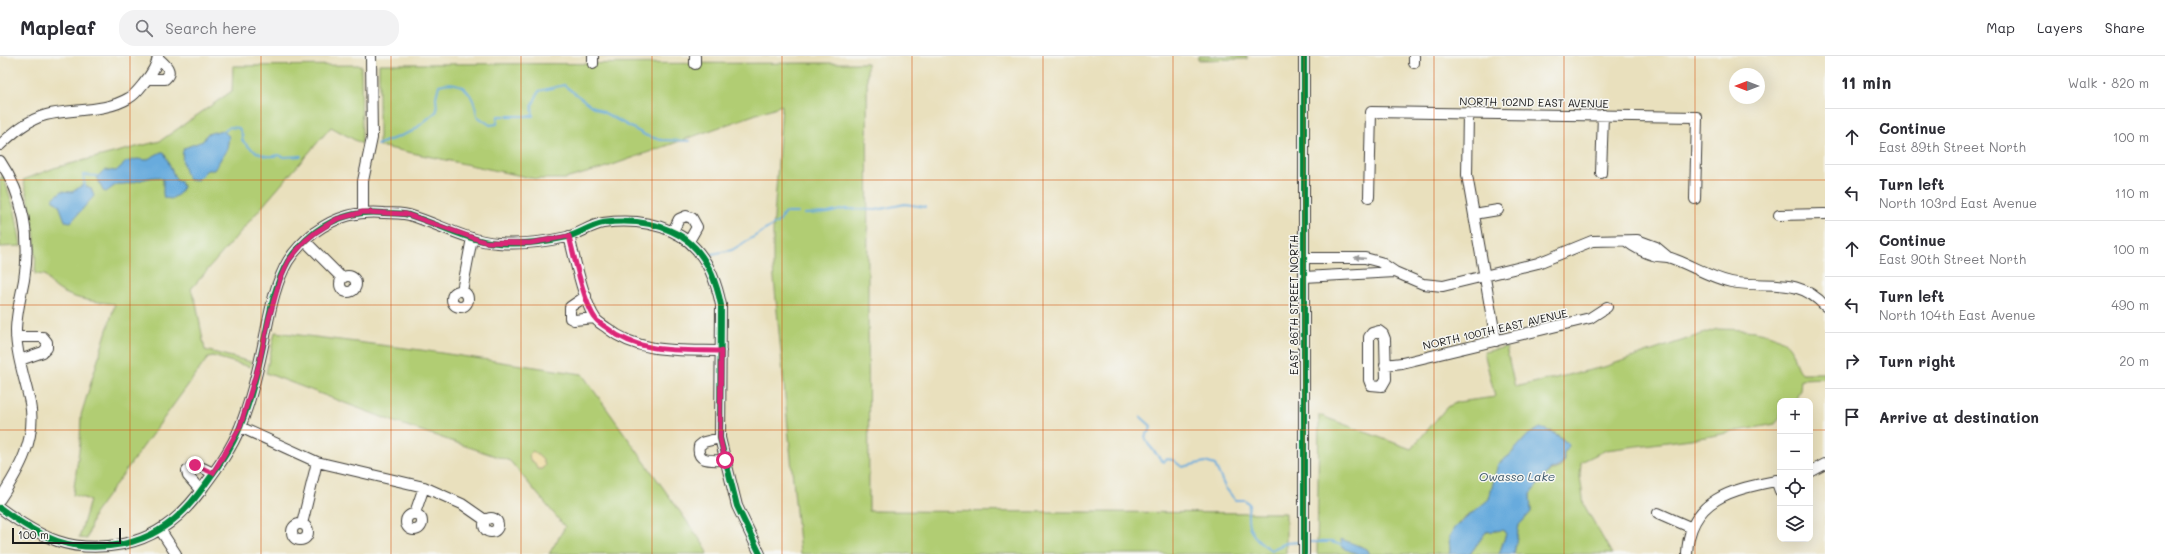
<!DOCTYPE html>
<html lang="en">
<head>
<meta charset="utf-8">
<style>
  :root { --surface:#fff; --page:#f2f2f3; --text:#2b2b33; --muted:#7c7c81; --line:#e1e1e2 }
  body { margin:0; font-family:Mali,sans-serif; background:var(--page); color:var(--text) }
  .controls { position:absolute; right:12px; bottom:12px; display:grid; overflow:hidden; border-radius:8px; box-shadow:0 4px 16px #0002 }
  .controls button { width:36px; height:36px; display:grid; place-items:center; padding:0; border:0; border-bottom:1px solid var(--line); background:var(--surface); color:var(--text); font:20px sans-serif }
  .compass { position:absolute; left:1729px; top:12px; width:36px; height:36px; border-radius:50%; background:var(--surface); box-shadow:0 4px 16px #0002; rotate:270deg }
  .scale { position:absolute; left:12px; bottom:10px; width:109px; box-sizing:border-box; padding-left:4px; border:2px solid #1c1c1c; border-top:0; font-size:11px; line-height:14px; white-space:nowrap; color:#1c1c1c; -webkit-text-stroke:3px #f6f6f2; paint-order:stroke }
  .stop { position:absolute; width:12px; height:12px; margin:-9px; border:3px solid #db2777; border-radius:50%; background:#fff }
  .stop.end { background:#db2777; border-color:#fff; box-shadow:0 1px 4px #0008 }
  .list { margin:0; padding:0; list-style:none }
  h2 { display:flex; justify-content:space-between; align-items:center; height:52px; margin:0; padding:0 16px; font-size:17px }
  h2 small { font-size:13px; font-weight:400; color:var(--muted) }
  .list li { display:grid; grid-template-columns:26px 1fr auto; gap:12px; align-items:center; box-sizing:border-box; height:56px; padding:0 16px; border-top:1px solid var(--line) }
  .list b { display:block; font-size:15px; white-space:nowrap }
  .list p { margin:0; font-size:13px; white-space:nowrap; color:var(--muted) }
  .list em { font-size:13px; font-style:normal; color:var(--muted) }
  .icon { flex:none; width:22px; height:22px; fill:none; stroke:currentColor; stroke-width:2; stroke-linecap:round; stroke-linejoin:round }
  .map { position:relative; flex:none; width:1825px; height:498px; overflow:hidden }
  header { display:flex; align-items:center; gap:24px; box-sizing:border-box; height:56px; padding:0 20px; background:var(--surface); border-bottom:1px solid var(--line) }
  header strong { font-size:19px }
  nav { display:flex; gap:22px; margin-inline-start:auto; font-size:14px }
  .search { width:280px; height:36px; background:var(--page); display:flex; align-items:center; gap:10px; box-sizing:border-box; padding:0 14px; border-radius:16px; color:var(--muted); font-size:15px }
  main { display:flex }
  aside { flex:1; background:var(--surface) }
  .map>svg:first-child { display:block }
  .green { fill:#b1cd73; stroke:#667448 }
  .sand { fill:#eeda9e; stroke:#857b5d }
  .water { fill:#68abdd; stroke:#42647c }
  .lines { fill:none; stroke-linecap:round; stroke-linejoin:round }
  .stream { stroke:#68abdd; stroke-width:2 }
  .minor-casing { stroke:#3b3934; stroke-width:12 }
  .minor { stroke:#fff; stroke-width:10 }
  .cycleway-casing { stroke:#f6f6f2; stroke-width:8 }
  .cycleway { stroke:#00873e; stroke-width:6 }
  .oneway { fill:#999 }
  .route { stroke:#db2777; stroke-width:5 }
  .grid { fill:none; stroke:#d4530e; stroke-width:1; stroke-opacity:0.55 }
  .labels { text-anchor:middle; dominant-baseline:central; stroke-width:3; stroke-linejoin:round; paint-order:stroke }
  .street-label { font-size:11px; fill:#1c1c1c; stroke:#f6f6f2 }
  .water-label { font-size:12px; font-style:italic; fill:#3a5569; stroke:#f6f6f2 }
</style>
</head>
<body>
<header>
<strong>Mapleaf</strong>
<div class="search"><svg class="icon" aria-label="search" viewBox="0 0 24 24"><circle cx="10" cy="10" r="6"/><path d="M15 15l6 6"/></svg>Search here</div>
<nav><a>Map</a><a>Layers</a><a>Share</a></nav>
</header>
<main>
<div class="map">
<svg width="1825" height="498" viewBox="0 0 1825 498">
  <rect width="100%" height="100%" fill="#f6f6f2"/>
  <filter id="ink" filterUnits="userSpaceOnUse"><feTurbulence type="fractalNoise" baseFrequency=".025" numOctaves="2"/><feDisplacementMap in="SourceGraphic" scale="8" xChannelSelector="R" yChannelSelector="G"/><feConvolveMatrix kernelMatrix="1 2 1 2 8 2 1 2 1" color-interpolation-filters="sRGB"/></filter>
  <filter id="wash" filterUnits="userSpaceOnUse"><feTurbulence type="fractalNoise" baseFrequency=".012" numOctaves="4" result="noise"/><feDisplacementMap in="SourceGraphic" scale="16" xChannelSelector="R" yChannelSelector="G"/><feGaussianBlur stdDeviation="0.9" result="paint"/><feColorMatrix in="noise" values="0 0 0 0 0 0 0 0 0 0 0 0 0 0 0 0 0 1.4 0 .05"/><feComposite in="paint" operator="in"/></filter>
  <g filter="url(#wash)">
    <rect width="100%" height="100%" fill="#e9e0bd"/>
    <path class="green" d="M1198 0H1247V3L1198 4Z
      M867 7 869 455 1286 457V498H800L773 212V176L782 49 604 112 565 123H536L379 90V8Z
      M361 9 362 88 331 71 191 233 196 247 205 294 251 306 250 311 212 300 207 303 94 458 87 483 79 482 90 444 73 439 80 387 81 359 115 248C91 245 58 243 45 219L35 218C37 185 33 156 23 124L54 112 160 85 232 35 233 10Z
      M3 120 15 155 21 190 0 191V122Z
      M1717 273C1739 274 1774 272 1789 291 1795 299 1794 310 1801 317H1825V322L1801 323 1800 334 1795 345H1780V362L1775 368 1706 381 1606 394 1581 406 1580 420 1584 449 1612 498H1514L1519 469 1531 456 1530 438 1549 416 1561 411 1564 404 1562 382 1551 375 1528 379 1510 399 1498 408 1489 443 1483 449 1460 465 1449 482 1450 496 1449 498H1370L1367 493 1358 489V498H1317L1319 359 1411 393 1447 351 1458 346 1495 341 1484 296 1506 291 1515 331 1604 311Z
      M275 276 421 294 582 318 706 492 708 498H549L565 471 510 405 392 365 266 317Z
      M1503 474 1506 478 1499 498H1470L1486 476Z"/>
    <path class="sand" d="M533 395 542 403 545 409 542 413H537L535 407 530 404 529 398Z"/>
    <path class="water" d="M222 74 229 80 227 93 214 114H207L197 124H189C184 116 180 100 184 92L203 85 207 78Z
      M161 96H164L176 124 181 126 183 131 179 138 171 143 164 142 163 138V124L160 121C146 120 130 130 117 128L106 136 103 135 97 121 104 114 116 115 126 106 137 103 146 104Z
      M83 129 91 132 94 140 71 166 65 165 59 149 52 143 62 135 72 136Z
      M1540 372C1551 375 1560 380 1568 388L1567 394 1564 396C1564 414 1559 408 1548 416 1542 422 1536 432 1530 438L1531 456 1519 469 1514 498H1499L1506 478 1503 474 1486 476 1470 498H1449L1450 495 1449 482 1454 472 1489 443 1498 408 1510 399 1528 379Z
      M1341 483 1367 493 1370 498H1358L1342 492Z"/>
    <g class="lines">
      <path class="stream" d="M225 75 229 71 239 72 243 81 242 84C250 94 266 104 278 99L284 101 301 100
        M377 89 413 75 437 55 436 41 439 29C463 22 474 38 477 60L490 69 497 68 498 60H533L532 50 539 35 564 29 590 49 647 80 661 84 690 85
        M85 131 83 119 97 120
        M804 158 828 157 845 153 876 154 905 148 925 151
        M712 198 732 194 780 165 784 157H798
        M1141 361 1151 370 1150 375 1145 380 1148 388 1163 406 1167 403 1173 404 1182 411 1205 406 1215 409 1225 431 1235 444H1245L1249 448C1245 471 1251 481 1271 494L1286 487 1301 486
        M1307 486H1331L1342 489"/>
    </g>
  </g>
  <g filter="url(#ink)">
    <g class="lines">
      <g class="minor-casing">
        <path id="minor" d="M1414 0V7
          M593 8V0
          M695 8V0
          M148 23H165C174 15 165 8 158 2
          M1468 57 1467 119 1496 285
          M0 89C13 77 27 64 46 59 73 52 104 57 129 42 135 39 140 32 144 27 150 20 157 9 158 0
          M0 105C24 140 31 182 24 224 21 240 16 258 16 275 16 299 25 323 30 347 37 383 19 414 0 443
          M1601 117 1603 59
          M1369 141 1371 56 1697 61 1695 143
          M363 156V125L372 82 371 0
          M1474 158 1498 154
          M1779 159 1825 158
          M673 175 679 163 686 160 692 162 697 171 689 185
          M569 180C574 200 584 247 595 262 597 266 603 269 607 272 639 298 681 294 721 295
          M305 185 342 222
          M1626 185C1634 191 1643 196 1653 199 1658 201 1663 200 1668 201 1690 208 1708 221 1731 226 1767 233 1797 219 1825 250
          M1304 202H1365L1380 206 1395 216 1423 228 1443 230 1538 207 1592 185 1637 184 1656 191 1668 201
          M340 228a8 8 0 1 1 16 0a8 8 0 1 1-16 0Z
          M1304 221 1395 216
          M452 243a8 8 0 1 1 16 0a8 8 0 1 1-16 0Z
          M462 235 472 182
          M586 240 570 251V262L574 264 595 262
          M1379 275 1383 278 1385 283 1386 323 1382 330 1371 329 1369 324V281L1372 277Z
          M16 281H43L47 286V292L43 296 20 304
          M1385 309 1402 307 1590 262 1607 251
          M240 371 317 406 424 431 462 448 485 464
          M720 382 704 386 699 390C696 407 712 404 725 404
          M1810 416 1825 408
          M1776 424 1780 435
          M201 435 188 420 187 415C194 405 204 413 213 417
          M0 452C41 482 71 498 123 488 159 481 184 459 204 430 218 411 232 392 240 371 252 342 259 310 265 280 270 256 275 227 288 205 295 194 305 184 315 176 337 160 358 155 384 157 392 157 401 157 409 159 439 168 467 185 498 187 521 189 544 186 567 181 579 178 591 169 603 167 626 164 651 166 671 175 702 188 715 219 721 249L720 382 737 450 760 498
          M415 457 424 431
          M1658 457 1692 472
          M406 466a8 8 0 1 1 16 0a8 8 0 1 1-16 0Z
          M484 469a7 7 0 1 1 14 0a7 7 0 1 1-14 0Z
          M292 476a8 8 0 1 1 16 0a8 8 0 1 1-16 0Z
          M302 468 317 406
          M161 475 176 498
          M1304 498V0
          M1687 498C1689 441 1735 433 1780 424"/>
      </g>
      <use href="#minor" class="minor"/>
      <g class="cycleway-casing">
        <path id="cycleway" d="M0 452C41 482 71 498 123 488 159 481 184 459 204 430 218 411 232 392 240 371 252 342 259 310 265 280 270 256 275 227 288 205 295 194 305 184 315 176 337 160 358 155 384 157 392 157 401 157 409 159 439 168 467 185 498 187 521 189 544 186 567 181 579 178 591 169 603 167 626 164 651 166 671 175 702 188 715 219 721 249L720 382 737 450 760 498
          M1304 498V0"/>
      </g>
      <use href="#cycleway" class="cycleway"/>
    </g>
    <defs><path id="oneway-solid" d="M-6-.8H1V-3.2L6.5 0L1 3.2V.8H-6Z"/></defs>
    <use class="oneway" href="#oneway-solid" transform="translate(1360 202) rotate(-175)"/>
  </g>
  <g class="lines" filter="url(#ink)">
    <path class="route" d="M195 409 213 417 240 371 259 308 269 262 280 223 288 205 305 185 316 176 337 163 363 156 406 158 485 186 530 187 569 180C574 200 584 247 595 262 597 266 603 269 607 272 639 298 681 294 721 295L720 382 725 404"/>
  </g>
  <path class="grid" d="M130 0V498M261 0V498M391 0V498M521 0V498M652 0V498M782 0V498M912 0V498M1043 0V498M1173 0V498M1304 0V498M1434 0V498M1564 0V498M1695 0V498M0 124H1825M0 249H1825M0 374H1780M1810 374H1825"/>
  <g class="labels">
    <g class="street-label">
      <text transform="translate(1534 46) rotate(1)">NORTH 102ND EAST AVENUE</text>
      <text transform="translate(1293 249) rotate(-90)">EAST 86TH STREET NORTH</text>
      <text transform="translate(1495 273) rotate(-13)">NORTH 100TH EAST AVENUE</text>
    </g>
    <g class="water-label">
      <text x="1517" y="420">Owasso Lake</text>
    </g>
  </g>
</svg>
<div class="controls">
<button>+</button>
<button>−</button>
<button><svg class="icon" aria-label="locate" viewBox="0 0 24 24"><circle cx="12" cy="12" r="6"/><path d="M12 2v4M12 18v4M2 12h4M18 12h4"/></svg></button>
<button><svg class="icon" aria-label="layers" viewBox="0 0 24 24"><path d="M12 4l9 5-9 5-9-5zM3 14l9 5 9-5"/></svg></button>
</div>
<svg class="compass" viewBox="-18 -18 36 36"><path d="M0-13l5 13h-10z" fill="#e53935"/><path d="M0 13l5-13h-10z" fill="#7c7c81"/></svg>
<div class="scale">100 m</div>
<div class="stop" style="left:725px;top:404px"></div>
<div class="stop end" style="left:195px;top:409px"></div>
</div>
<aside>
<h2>11 min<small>Walk · 820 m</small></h2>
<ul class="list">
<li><svg class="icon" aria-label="ahead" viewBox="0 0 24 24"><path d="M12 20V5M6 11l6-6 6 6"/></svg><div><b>Continue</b><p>East 89th Street North</p></div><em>100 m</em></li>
<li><svg class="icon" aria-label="left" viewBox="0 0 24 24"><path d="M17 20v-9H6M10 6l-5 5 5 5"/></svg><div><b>Turn left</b><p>North 103rd East Avenue</p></div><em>110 m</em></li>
<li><svg class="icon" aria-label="ahead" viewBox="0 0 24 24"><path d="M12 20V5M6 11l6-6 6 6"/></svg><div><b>Continue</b><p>East 90th Street North</p></div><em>100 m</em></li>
<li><svg class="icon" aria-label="left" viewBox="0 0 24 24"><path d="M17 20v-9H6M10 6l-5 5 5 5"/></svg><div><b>Turn left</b><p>North 104th East Avenue</p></div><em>490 m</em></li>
<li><svg class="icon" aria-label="right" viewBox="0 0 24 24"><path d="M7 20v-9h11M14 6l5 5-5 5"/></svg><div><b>Turn right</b></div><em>20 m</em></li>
<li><svg class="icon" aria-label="arrive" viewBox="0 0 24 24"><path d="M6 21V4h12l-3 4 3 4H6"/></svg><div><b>Arrive at destination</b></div></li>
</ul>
</aside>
</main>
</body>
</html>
